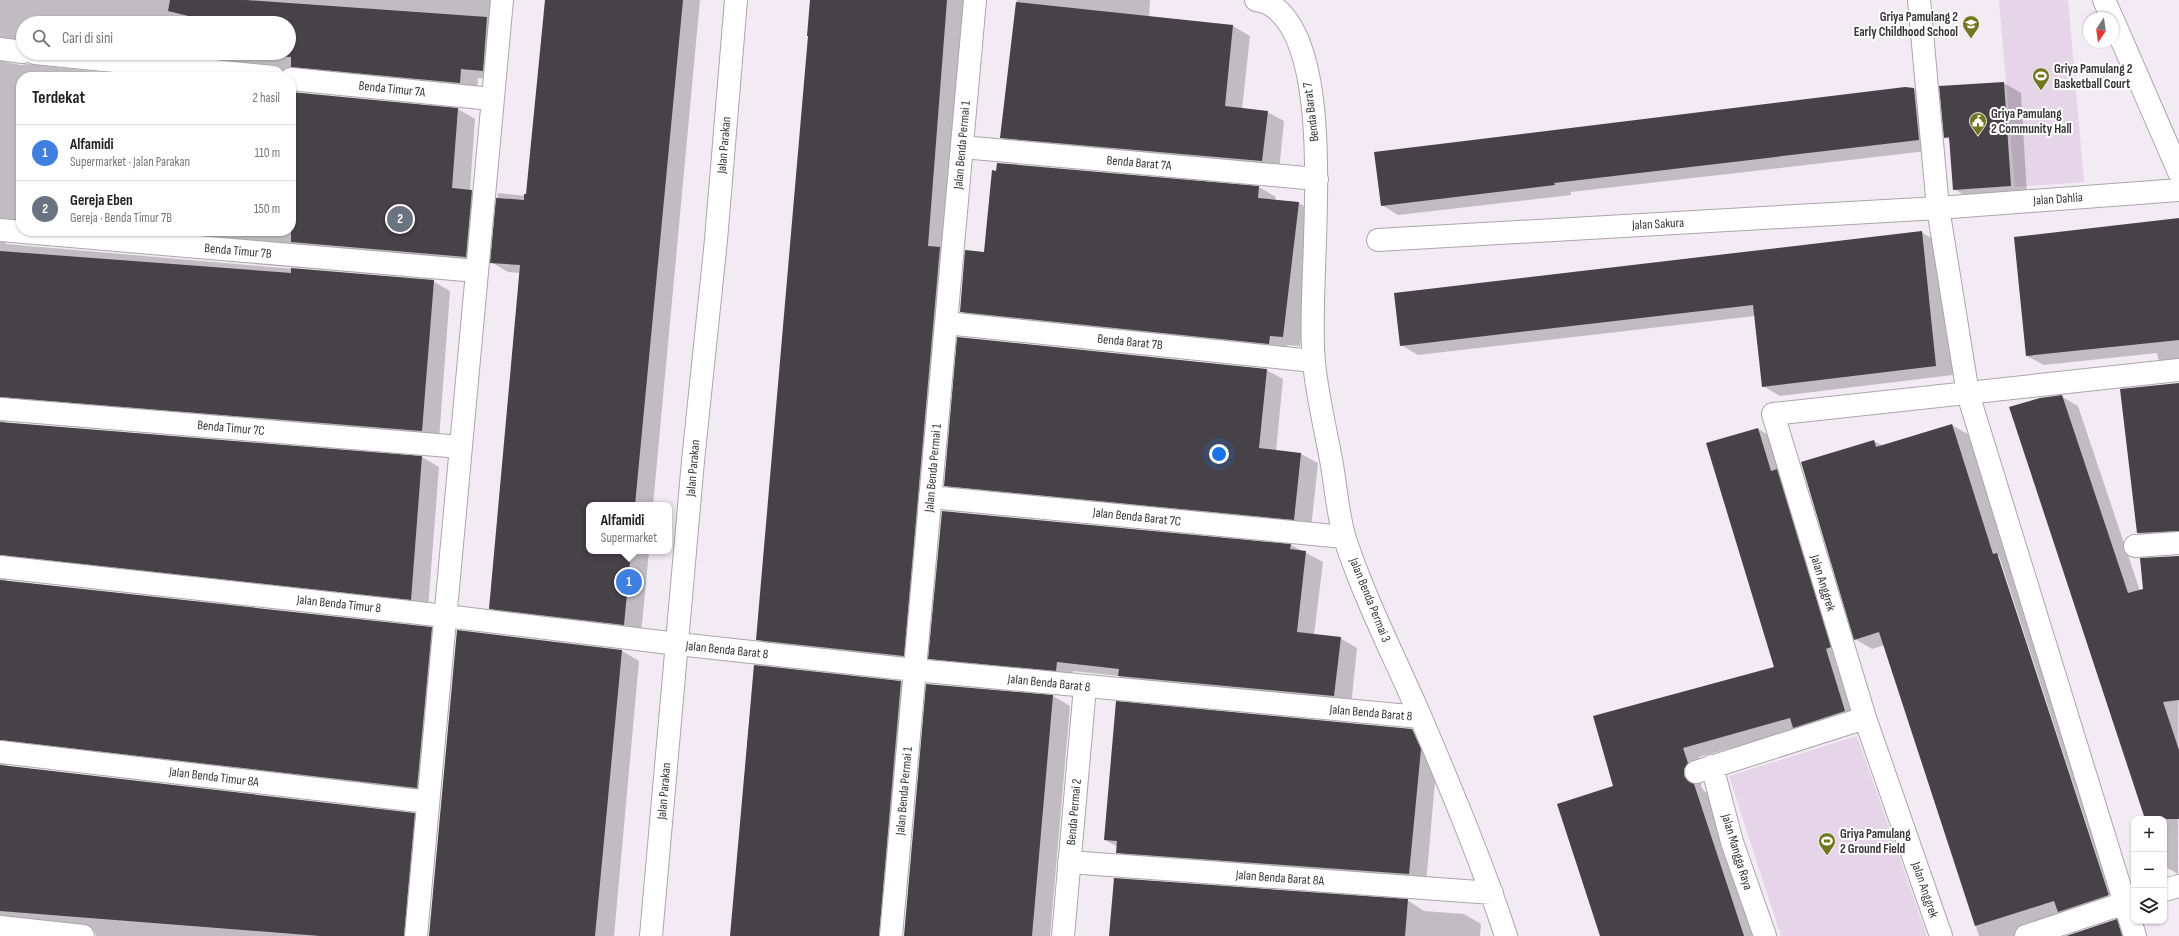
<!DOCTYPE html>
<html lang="id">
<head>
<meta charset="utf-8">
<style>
  :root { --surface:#fff; --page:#f6f6f6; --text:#222; --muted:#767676; --line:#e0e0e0; --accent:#0b8043 }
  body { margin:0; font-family:"Sofia Sans Condensed",sans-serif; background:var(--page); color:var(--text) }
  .controls { position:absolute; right:12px; bottom:12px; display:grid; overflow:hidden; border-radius:8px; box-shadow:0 1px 3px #0004 }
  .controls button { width:36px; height:36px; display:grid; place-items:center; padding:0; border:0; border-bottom:1px solid var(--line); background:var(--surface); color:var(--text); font:20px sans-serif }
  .compass { position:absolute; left:2083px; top:12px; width:36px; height:36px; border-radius:50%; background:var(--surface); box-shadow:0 1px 3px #0004; rotate:193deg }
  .you { position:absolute; left:1219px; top:454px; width:14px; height:14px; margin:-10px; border:3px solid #fff; border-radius:50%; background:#1a73e8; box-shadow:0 0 0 6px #1a73e833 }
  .badge { display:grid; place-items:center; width:26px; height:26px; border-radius:50%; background:var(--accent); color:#fff; font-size:13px; font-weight:700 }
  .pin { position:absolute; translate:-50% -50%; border:2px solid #fff; box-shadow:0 1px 4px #0006 }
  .popup { position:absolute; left:586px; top:502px; width:86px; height:52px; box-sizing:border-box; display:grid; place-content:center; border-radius:8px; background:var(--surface); filter:drop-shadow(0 1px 3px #0005); font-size:13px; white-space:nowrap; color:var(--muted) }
  .popup b { font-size:15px; color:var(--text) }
  .popup::after { content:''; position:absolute; left:50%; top:100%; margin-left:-8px; border:8px solid transparent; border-top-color:var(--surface) }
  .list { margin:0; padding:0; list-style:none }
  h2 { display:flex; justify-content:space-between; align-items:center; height:52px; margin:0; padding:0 16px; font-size:17px }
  h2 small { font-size:13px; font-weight:400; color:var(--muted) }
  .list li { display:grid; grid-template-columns:26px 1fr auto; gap:12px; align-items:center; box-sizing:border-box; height:56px; padding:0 16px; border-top:1px solid var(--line) }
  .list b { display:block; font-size:15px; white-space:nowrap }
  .list p { margin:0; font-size:13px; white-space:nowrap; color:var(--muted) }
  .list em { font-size:13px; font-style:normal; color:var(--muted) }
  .icon { flex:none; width:22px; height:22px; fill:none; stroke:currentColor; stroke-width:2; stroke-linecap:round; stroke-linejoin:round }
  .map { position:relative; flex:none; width:2179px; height:936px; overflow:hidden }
  .search { position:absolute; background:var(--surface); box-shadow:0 1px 3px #0004; left:16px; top:16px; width:280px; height:44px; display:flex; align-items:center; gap:10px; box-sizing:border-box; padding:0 14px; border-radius:22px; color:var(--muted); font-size:15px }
  .panel { position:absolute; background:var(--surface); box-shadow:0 1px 3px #0004; left:16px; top:72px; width:280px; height:164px; border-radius:16px }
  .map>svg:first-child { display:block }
  .green { fill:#e6d4e9 }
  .shadow { fill:#0003; fill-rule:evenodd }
  .building { fill:#474248 }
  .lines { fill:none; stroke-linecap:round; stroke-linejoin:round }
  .minor-casing { stroke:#aca5ac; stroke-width:24 }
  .minor { stroke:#fff; stroke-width:22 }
  .labels { text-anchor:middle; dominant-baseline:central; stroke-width:4; stroke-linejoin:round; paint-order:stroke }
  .poi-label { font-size:13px; font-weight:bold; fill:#383538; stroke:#fff; text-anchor:start }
  .street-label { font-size:13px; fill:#383538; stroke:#fff }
</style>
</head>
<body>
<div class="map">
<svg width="2179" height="936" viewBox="0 0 2179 936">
  <rect width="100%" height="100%" fill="#f2ebf3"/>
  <path class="green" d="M1999 0H2068L2084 182 2015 187Z
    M1857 736 1927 936H1781L1729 776Z"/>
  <path class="shadow" d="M0 0H507L500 80 478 78 477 93 85 53H289V23H23V47L4 58 5 62 21 65 28 64 146 77H21V227L4 240 6 244 433 281 450 291 439 440 4 419 6 423 422 457 439 467 428 609 4 576 7 581 432 628 449 638 434 797 4 761 7 766 414 814 432 824 421 936H96L95 932 19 924 0 936Z
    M546 0H700L653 505H589V551H649L641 634 507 618 490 608 521 273 508 272 491 262 498 193 527 196Z
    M812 0H965L920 665 774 649 757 639Z
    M1017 0H1150L1149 17 1233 26 1250 36 1242 109 1267 112 1284 121 1279 171 1018 147 1001 137Z
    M2004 83 2021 93 2027 195 1971 199 1954 189 1950 140 1945 137Z
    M1914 89 1931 99 1936 150 1571 192V195L1398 215 1382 205 1557 132V130Z
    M291 93 458 109 475 119 470 190 489 200 483 267 67 231H291Z
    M998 164 1259 187 1276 197 1275 201 1299 203 1316 213 1300 346 1287 345 1286 353 978 321 961 311 985 253Z
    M2179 219V369H2176L2158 359 2157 353 2044 365 2027 356Z
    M1921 232 1938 242 1953 375 1780 396 1763 386 1755 316 1418 355 1401 345Z
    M1266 370 1283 379 1276 451 1301 454 1318 463 1311 529 962 495 945 485Z
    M2179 384V541L2155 543 2138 533Z
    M2061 396 2078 406 2140 591 2144 590 2179 556 2178 874 2164 866V819H2146Z
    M1952 425 1969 435 2125 905 2035 936H1979L1885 645 1872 649 1855 639 1874 441 1883 446ZM1997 556H1999L2111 900H2109Z
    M1758 429 1775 439 1861 721 1798 730 1699 757 1704 773 1701 779V786L1704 791 1711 795 1756 936H1600L1615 787 1775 667Z
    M1291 545 1323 562 1314 635 1340 638 1357 648 1351 706 1136 686 1119 676 1073 671V680L946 668 929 658Z
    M622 651 639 661 614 936H430Z
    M754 666 901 682 918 692 896 936H731Z
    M927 685 1053 696 1070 706 1050 936H905Z
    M1412 730 1429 740 1437 759 1426 884 1134 862 1117 852 1118 847 1105 840Z
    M1407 900 1424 911 1464 914 1481 924 1480 936H1110Z
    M2116 920 2133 930 2135 936H2069Z"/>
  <path class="building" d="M170 0H246L487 17 483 71 461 69 460 83 291 67V57L241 53H289V23H217L168 11Z
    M545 0H683L635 505H589V551H631L624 625 489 609 520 265 490 263 496 198 524 200V194H526Z
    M810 0H947L928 246 940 247 904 656 756 640 808 36H807Z
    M1016 2 1233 25 1225 106 1268 111 1262 161 1000 138Z
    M2004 82 2011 186 1953 190 1949 137 1944 138 1939 86Z
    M1905 87 1914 88 1919 140 1554 183 1555 185 1381 206 1374 152Z
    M291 92 458 108 452 188 472 190 466 257 291 242Z
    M997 163 1259 186 1258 198 1299 202 1283 337 1270 336 1269 344 960 312 965 250 984 252 992 170 996 171Z
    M2179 218V340L2026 356 2014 237Z
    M1922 231 1936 366 1762 387 1753 305 1400 346 1394 293Z
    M0 251 291 273V268L434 280 422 431 0 397Z
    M957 337 1267 369 1259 448 1301 453 1294 520 944 486Z
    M2179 383V531L2137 533 2120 389Z
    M2062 395 2128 593 2143 589 2140 558 2179 556V700L2163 702 2179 750V819H2145L2009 407 2040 398Z
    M0 422 422 456 411 600 0 555Z
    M1952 424 1993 554 1997 553 2109 895 2058 912 2054 901 1975 926 1879 632 1854 640 1801 462 1874 440 1876 447Z
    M1758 428 1771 471 1777 469 1831 647 1826 649 1845 711 1793 728 1790 718 1683 748 1688 763 1684 769V776L1688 781 1694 784 1744 936H1600L1557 804 1613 786 1593 716 1774 667 1706 443Z
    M942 511 1291 544 1290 549 1306 551 1297 632 1341 637 1334 696 1118 676 1119 669 1057 662 1056 671 928 659Z
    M0 580 432 627 417 788 0 740Z
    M457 630 622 650 595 936H429Z
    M754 665 901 681 879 936H730Z
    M926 684 1053 695 1032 936H904Z
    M1116 701 1412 729 1421 749 1409 874 1116 853 1117 841 1104 840Z
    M0 765 415 813 404 936H320L0 911Z
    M1114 878 1408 899 1405 936H1109Z
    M2117 919 2122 936H2066Z"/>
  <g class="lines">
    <g class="minor-casing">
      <path id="minor" d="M1256 0C1261 1 1267 2 1271 5 1343 50 1305 285 1314 362 1317 396 1326 431 1332 465 1336 489 1338 516 1345 539 1365 600 1395 658 1421 718 1451 789 1482 862 1506 936
        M1919 0 1938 208 1968 394 2135 936
        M2104 0 2112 18
        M2113 20 2179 172
        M0 49 23 52
        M35 53 273 77
        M291 79 492 99
        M962 147 1317 179
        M0 230 477 271
        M1378 240 1938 208 2179 190
        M946 323 1313 361
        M0 409 461 447
        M930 497 1344 537
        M2135 546 2179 543
        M0 567 446 616 678 644 915 670 1420 717
        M0 752 428 802
        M1712 766 1732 842 1765 936
        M1696 772 1865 718
        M1069 862 1492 893
        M2164 890 2179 886
        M0 927 83 936
        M416 936 502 0
        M651 936 693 461 716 240 736 0
        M891 936 975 0
        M1063 936 1085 687
        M1941 936 1865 718 1773 414 2179 370
        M2026 936 2134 900"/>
    </g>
    <use href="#minor" class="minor"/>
  </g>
  <defs>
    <g id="school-pin" transform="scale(0.9)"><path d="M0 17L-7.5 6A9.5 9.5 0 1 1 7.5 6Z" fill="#72771f" stroke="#fff"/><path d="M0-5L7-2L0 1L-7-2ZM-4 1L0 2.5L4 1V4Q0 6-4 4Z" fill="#fff"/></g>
    <g id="stadium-pin" transform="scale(0.9)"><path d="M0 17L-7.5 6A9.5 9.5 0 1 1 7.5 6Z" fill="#72771f" stroke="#fff"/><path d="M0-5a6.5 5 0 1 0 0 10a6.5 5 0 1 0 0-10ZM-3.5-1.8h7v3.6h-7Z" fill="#fff"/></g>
    <g id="civic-pin" transform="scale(0.9)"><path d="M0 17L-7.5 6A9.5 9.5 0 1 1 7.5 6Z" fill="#72771f" stroke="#fff"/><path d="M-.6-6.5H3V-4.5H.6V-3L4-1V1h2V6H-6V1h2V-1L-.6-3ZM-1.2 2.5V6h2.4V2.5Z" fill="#fff"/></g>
  </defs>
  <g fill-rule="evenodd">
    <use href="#school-pin" x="1971" y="24"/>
    <use href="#stadium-pin" x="2041" y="76"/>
    <use href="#civic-pin" x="1978" y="121"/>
    <use href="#stadium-pin" x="1827" y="841"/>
  </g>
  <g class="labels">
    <g class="poi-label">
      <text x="1958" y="17" text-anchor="end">Griya Pamulang 2<tspan x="1958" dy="15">Early Childhood School</tspan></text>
      <text x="2054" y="69">Griya Pamulang 2<tspan x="2054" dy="15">Basketball Court</tspan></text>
      <text x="1991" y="114">Griya Pamulang<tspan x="1991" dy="15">2 Community Hall</tspan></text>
      <text x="1840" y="834">Griya Pamulang<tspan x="1840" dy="15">2 Ground Field</tspan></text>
    </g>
    <g class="street-label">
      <text transform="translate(392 89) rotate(6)">Benda Timur 7A</text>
      <text transform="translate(1311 112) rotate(-97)">Benda Barat 7</text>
      <text transform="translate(724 145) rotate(-85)">Jalan Parakan</text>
      <text transform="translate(962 145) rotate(-85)">Jalan Benda Permai 1</text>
      <text transform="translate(1139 163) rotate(5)">Benda Barat 7A</text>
      <text transform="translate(2058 199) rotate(-4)">Jalan Dahlia</text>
      <text transform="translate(1658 224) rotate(-3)">Jalan Sakura</text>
      <text transform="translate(238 251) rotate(5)">Benda Timur 7B</text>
      <text transform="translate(1130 342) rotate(6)">Benda Barat 7B</text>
      <text transform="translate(231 428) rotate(5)">Benda Timur 7C</text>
      <text transform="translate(693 468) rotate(-85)">Jalan Parakan</text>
      <text transform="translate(933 468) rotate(-85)">Jalan Benda Permai 1</text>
      <text transform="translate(1137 517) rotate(6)">Jalan Benda Barat 7C</text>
      <text transform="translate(1823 583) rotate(73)">Jalan Anggrek</text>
      <text transform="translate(1370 600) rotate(68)">Jalan Benda Permai 3</text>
      <text transform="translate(339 604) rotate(6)">Jalan Benda Timur 8</text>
      <text transform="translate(727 650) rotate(6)">Jalan Benda Barat 8</text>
      <text transform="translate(1049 683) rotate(6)">Jalan Benda Barat 8</text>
      <text transform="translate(1371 713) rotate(5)">Jalan Benda Barat 8</text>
      <text transform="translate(214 777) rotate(7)">Jalan Benda Timur 8A</text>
      <text transform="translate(664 791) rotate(-85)">Jalan Parakan</text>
      <text transform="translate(904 791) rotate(-85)">Jalan Benda Permai 1</text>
      <text transform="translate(1074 812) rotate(-85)">Benda Permai 2</text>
      <text transform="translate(1737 852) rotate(73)">Jalan Mangga Raya</text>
      <text transform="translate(1280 878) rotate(4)">Jalan Benda Barat 8A</text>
      <text transform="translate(1925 890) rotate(71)">Jalan Anggrek</text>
    </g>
  </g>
</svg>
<div class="controls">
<button>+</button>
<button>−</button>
<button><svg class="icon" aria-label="layers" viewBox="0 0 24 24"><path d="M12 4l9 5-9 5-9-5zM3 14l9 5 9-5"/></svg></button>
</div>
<svg class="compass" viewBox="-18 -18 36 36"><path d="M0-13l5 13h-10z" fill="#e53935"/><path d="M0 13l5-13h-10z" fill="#767676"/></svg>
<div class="you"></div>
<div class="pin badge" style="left:629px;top:582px;background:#3f7fe0">1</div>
<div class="popup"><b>Alfamidi</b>Supermarket</div>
<div class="pin badge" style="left:400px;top:219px;background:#6b7280">2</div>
<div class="search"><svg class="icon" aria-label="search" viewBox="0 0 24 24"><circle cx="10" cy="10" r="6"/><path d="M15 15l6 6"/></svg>Cari di sini</div>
<section class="panel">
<h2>Terdekat<small>2 hasil</small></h2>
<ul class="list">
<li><span class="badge" style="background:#3f7fe0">1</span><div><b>Alfamidi</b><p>Supermarket · Jalan Parakan</p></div><em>110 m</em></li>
<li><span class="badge" style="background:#6b7280">2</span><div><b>Gereja Eben</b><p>Gereja · Benda Timur 7B</p></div><em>150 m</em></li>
</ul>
</section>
</div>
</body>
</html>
